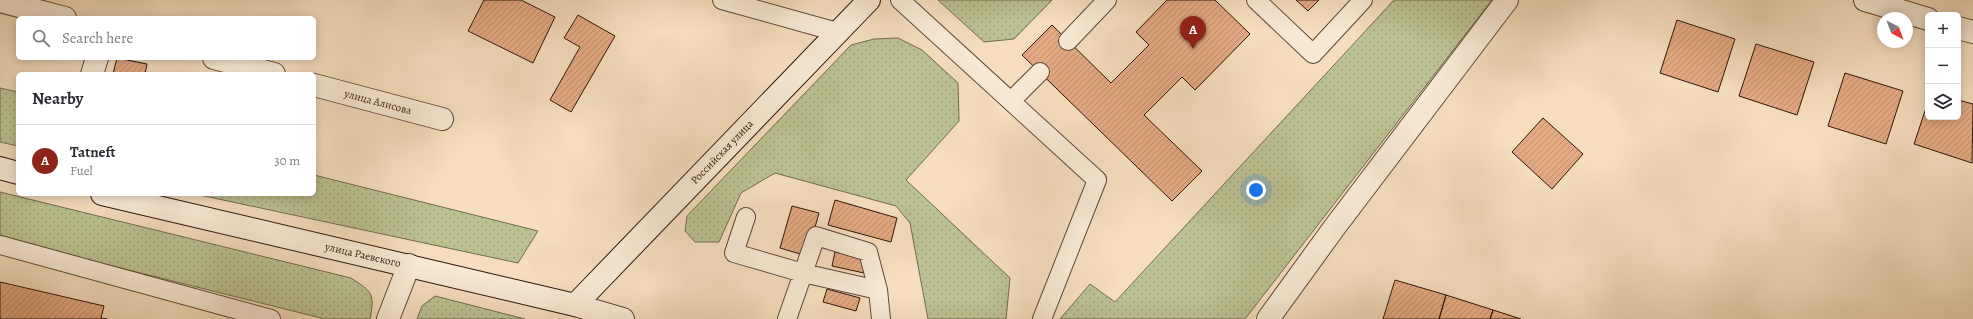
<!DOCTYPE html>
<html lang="en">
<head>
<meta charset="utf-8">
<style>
  :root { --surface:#fff; --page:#f2f2f3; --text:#2b2b33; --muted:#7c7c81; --line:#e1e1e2; --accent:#8f2418 }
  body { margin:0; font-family:Alegreya,serif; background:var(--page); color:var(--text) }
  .controls { position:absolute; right:12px; top:12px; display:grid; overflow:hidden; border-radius:6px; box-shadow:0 2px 10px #0003 }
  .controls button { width:36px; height:36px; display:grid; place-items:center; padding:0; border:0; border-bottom:1px solid var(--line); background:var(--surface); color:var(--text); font:20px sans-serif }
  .compass { position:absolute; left:1877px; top:12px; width:36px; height:36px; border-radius:50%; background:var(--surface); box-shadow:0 2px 10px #0003; rotate:138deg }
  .you { position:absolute; left:1256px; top:190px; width:14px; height:14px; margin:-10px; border:3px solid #fff; border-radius:50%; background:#1a73e8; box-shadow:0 0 0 6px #1a73e833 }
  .badge { display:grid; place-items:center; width:26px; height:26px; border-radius:50%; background:var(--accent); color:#fff; font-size:13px; font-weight:700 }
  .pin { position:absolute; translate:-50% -33px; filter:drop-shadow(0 1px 2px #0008) }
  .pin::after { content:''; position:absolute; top:21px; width:14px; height:12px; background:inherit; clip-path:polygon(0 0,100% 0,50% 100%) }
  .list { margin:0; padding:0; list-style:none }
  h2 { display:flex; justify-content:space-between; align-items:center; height:52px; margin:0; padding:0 16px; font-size:17px }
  h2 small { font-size:13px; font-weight:400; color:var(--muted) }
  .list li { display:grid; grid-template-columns:26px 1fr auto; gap:12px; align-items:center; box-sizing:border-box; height:72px; padding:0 16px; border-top:1px solid var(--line) }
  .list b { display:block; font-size:15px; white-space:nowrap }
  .list p { margin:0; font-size:13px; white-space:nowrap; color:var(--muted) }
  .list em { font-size:13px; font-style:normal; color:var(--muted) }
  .icon { flex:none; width:22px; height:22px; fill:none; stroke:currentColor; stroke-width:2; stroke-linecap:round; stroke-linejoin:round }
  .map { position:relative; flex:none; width:1973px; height:319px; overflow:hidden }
  .search { position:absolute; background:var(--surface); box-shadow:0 2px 10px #0003; left:16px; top:16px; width:300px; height:44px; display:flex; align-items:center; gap:10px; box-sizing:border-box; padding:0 14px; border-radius:6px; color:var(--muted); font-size:15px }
  .panel { position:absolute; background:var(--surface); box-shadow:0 2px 10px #0003; left:16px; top:72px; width:300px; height:124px; border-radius:6px }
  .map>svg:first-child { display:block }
  .grass { fill:url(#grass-dots); stroke:#746a4e }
  .building { fill:url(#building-hatch); stroke:#2b140a }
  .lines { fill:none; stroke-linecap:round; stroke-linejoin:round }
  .service-casing { stroke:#5e4637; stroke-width:20 }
  .minor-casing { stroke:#5e4637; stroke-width:24 }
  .secondary-casing { stroke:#2b140a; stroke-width:24 }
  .service { stroke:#f8e9d4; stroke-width:18 }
  .minor { stroke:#f8e9d4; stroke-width:22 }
  .secondary { stroke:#f8e9d4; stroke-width:22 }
  .labels { text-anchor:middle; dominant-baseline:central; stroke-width:4; stroke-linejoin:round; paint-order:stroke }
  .street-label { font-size:11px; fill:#2b140a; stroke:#f8e9d4 }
</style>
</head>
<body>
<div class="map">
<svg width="1973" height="319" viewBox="0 0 1973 319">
  <defs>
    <pattern id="grass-dots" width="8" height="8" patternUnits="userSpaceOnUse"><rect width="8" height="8" fill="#bcc191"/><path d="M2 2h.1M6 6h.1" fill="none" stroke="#a2a57c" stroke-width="1.8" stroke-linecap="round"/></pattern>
    <pattern id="building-hatch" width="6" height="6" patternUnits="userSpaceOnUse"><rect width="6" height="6" fill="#e3aa84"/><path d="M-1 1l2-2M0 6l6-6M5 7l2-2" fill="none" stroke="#c39171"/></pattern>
  </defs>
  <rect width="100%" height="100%" fill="#f5ddbd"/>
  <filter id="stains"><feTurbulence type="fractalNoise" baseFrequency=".005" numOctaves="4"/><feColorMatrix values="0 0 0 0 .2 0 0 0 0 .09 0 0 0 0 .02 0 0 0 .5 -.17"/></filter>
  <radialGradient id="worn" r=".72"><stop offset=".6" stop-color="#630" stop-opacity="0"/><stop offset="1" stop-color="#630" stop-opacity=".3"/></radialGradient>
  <path class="grass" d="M938 0H1052L1014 39 984 42Z
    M1394 0H1492L1245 319H1060L1090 284 1115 302Z
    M898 38 922 50 958 83 959 121 906 180 1010 278 1006 319H928L910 223 896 206 775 173 741 193 719 242H695L685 231 687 216 851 45 874 39Z
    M0 88 18 92V146L0 142Z
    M314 175 538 231 518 263 195 194H314Z
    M0 192 351 278C372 292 375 293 370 319H325L0 238Z
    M435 296 525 319H417L422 306Z"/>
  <path class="building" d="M484 0H521L555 17 533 63 468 31Z
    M1167 0H1215L1250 34 1195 90 1182 77 1144 115 1202 171 1172 201 1022 55 1052 25 1111 83 1149 45 1136 32Z
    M1296 0H1319L1308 11Z
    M578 15 615 36 571 112 550 100 580 47 564 38Z
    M1677 20 1735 39 1718 92 1660 73Z
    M1756 44 1814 62 1797 115 1739 96Z
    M117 58 147 64 145 74H113Z
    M1845 73 1903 91 1886 144 1828 126Z
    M1958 100 1973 104 1972 163 1914 144 1928 102V117H1958Z
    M1543 118 1583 154 1552 189 1512 152Z
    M835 200 897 218 891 242 828 225Z
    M792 206 819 213 807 256 780 248Z
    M835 252 867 259 864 273 832 266Z
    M1395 280 1446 295 1439 319H1383Z
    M0 282 104 306 101 318 107 319H0Z
    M827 289 860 298 856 311 823 302Z
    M1446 295 1493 310 1490 319H1439Z
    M1493 310 1521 319H1490Z"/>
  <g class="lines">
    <g class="service-casing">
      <path id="service" d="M722 0 837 32
        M900 0 1097 180 1042 319
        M1256 0 1313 54 1363 0
        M1068 41 1107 0
        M1011 101 1040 72
        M746 217 734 253 803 273 878 290
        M0 245 271 319
        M787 319 816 236 868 252 878 290 881 319"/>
    </g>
    <g class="minor-casing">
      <path id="minor" d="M1865 0 1928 19
        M0 1 65 18
        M1958 28 1973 32
        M214 58 274 74
        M92 74 97 58
        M314 85 442 119
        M575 305 623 319
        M388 319 409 265
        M1268 319 1334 228 1507 0"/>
    </g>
    <g class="secondary-casing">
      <path id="secondary" d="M0 168 18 173
        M102 194 575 305 869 0"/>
    </g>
    <use href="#service" class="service"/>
    <use href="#minor" class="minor"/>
    <use href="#secondary" class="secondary"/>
  </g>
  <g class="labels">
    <g class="street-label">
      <text transform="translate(378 102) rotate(15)">улица Алисова</text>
      <text transform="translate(722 152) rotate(-46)">Российская улица</text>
      <text transform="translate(363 255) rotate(13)">улица Раевского</text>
    </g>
  </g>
  <rect width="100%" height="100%" filter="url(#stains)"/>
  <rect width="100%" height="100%" fill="url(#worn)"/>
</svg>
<div class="controls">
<button>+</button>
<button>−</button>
<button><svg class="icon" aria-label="layers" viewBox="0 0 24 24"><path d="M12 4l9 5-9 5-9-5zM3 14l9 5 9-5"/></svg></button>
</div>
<svg class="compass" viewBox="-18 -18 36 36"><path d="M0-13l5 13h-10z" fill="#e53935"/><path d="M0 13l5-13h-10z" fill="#7c7c81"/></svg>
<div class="you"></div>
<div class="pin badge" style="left:1193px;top:49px">A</div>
<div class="search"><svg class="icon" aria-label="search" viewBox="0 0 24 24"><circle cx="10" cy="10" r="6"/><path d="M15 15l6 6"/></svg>Search here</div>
<section class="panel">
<h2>Nearby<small></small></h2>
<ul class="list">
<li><span class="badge">A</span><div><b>Tatneft</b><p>Fuel</p></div><em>30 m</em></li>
</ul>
</section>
</div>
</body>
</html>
